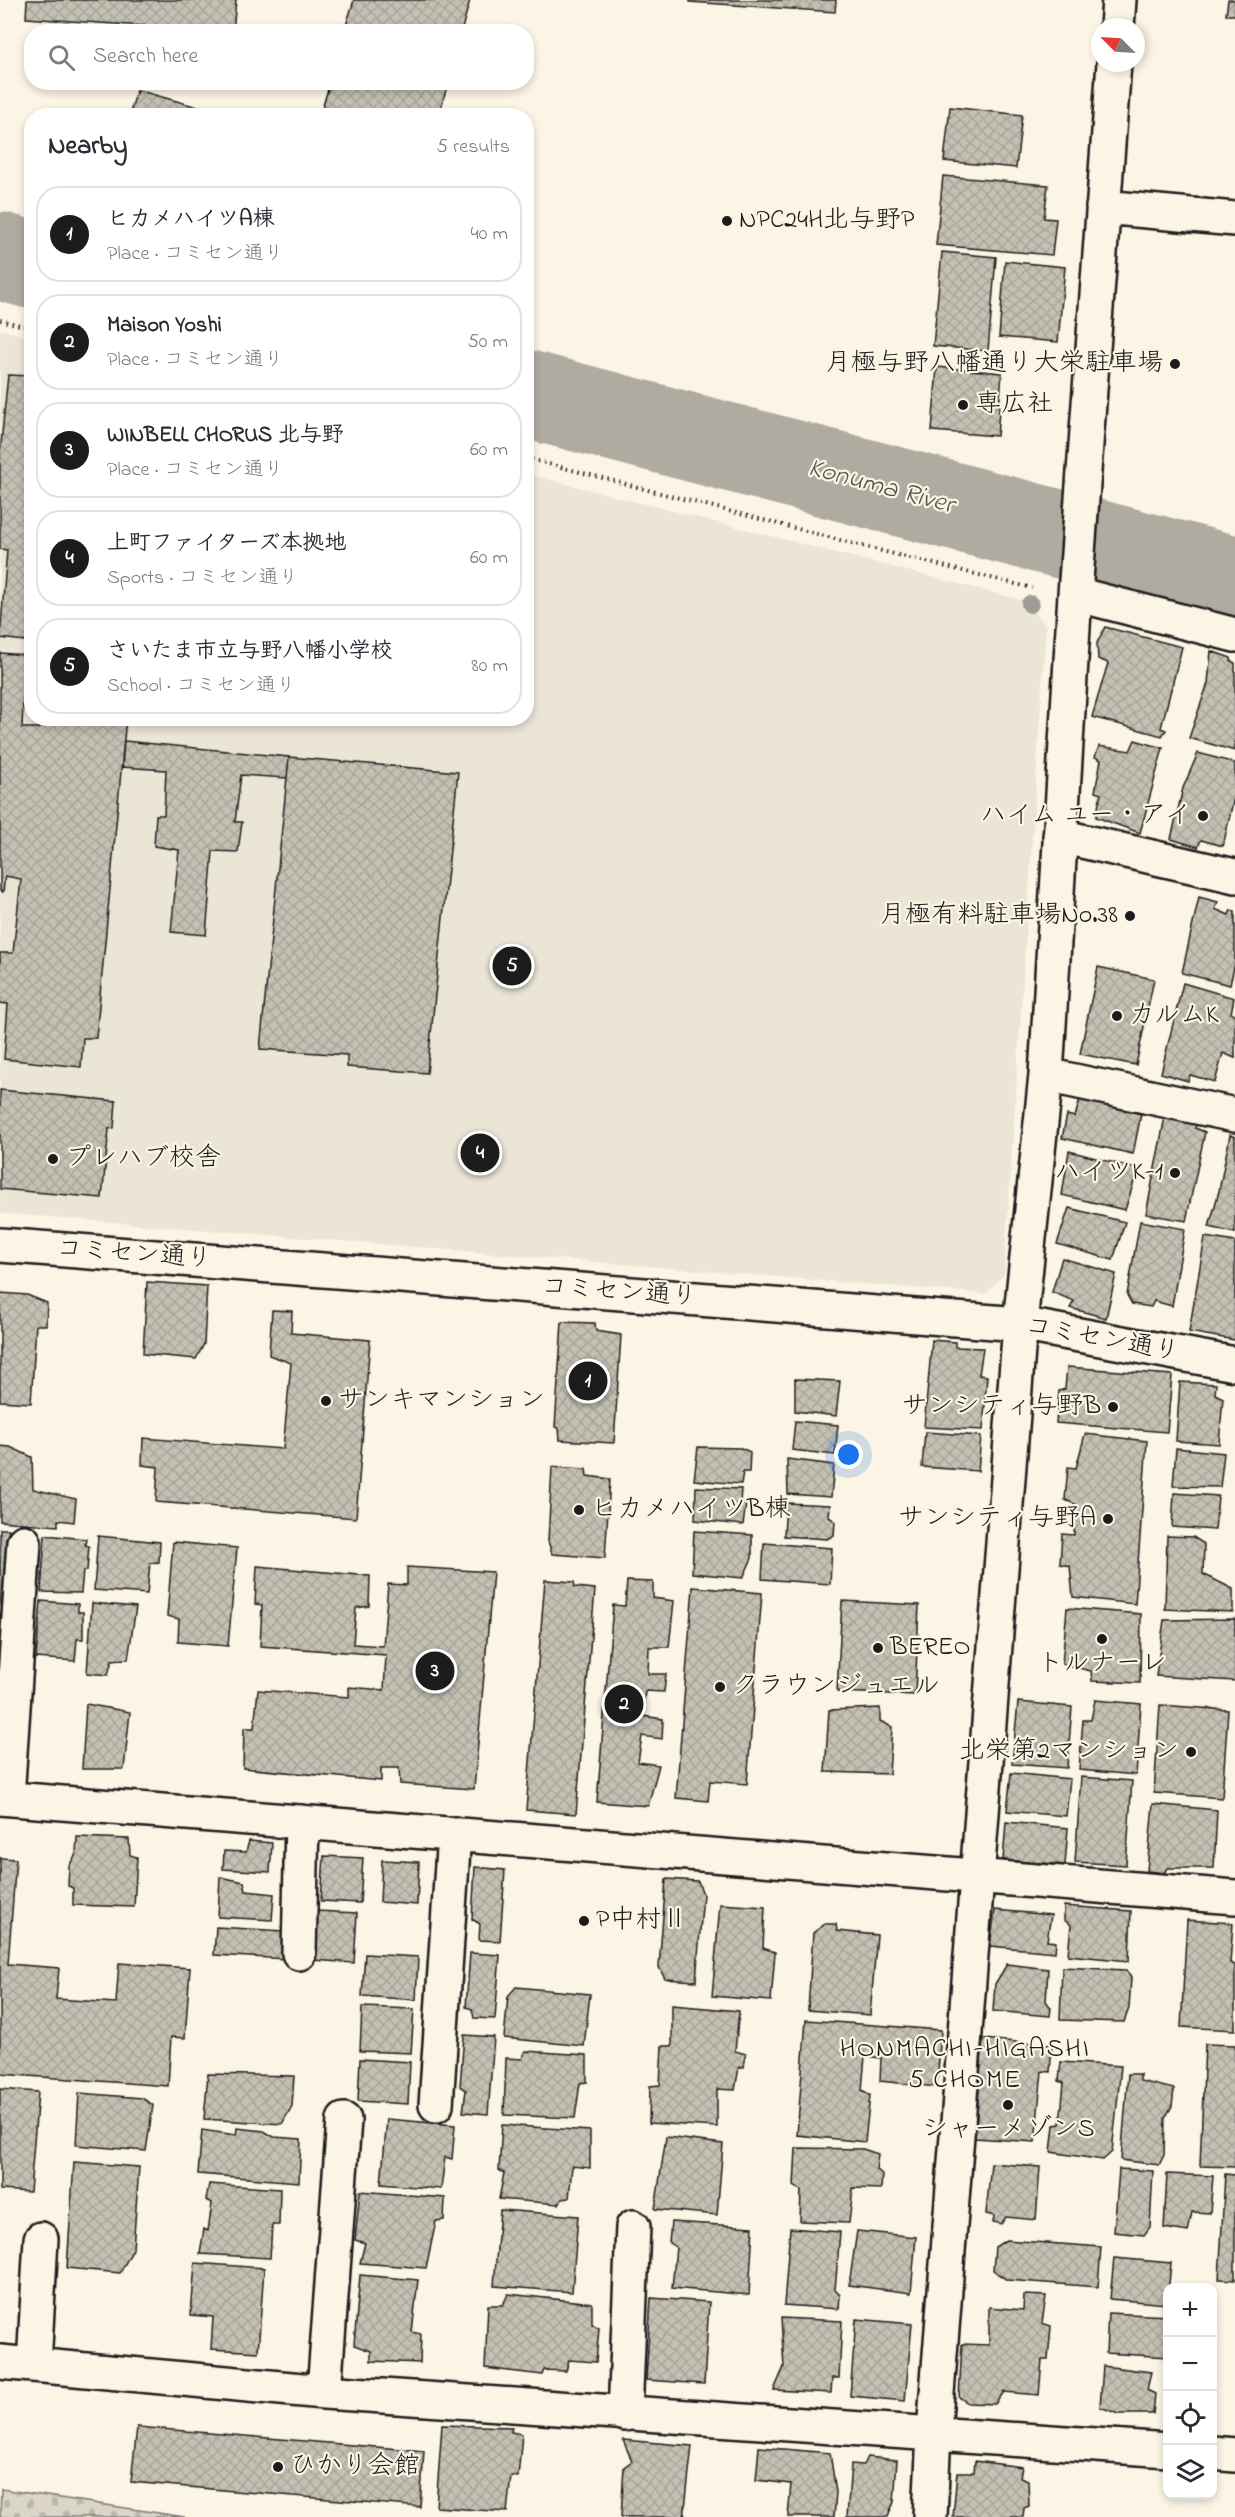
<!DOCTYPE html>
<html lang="en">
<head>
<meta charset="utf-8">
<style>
  :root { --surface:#fff; --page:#f2f2f3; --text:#2b2b33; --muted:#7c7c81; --line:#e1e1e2; --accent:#1c1c1c }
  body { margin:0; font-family:"Indie Flower","Klee One",sans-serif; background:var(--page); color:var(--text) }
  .controls { position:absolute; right:18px; bottom:18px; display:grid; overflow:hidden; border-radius:12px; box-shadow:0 3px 9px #0003 }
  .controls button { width:54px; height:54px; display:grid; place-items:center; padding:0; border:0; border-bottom:2px solid var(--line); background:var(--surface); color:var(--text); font:30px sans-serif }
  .compass { position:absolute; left:1091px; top:18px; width:54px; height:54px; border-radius:50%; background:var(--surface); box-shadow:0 3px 9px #0003; rotate:294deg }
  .you { position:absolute; left:849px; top:1455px; width:21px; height:21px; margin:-15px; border:4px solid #fff; border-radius:50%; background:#1a73e8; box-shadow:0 0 0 9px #1a73e833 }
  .badge { display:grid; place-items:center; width:39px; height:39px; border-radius:50%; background:var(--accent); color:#fff; font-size:20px; font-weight:700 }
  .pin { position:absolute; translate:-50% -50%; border:3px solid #fff; box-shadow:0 2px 6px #0006 }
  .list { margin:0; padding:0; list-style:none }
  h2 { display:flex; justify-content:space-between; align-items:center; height:78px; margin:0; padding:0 24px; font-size:26px }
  h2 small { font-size:20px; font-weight:400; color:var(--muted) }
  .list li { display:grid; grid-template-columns:39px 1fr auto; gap:18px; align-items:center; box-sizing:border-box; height:96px; margin:0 12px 12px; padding:0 12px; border:2px solid var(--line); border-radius:24px }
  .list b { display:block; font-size:22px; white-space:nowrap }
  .list p { margin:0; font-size:20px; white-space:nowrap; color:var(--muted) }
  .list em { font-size:20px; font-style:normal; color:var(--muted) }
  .icon { flex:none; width:33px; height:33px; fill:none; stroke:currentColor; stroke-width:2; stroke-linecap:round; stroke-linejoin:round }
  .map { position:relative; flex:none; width:1235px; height:2517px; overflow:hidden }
  .search { position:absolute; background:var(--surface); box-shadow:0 3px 9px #0003; left:24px; top:24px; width:510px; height:66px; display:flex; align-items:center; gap:15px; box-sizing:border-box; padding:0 21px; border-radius:24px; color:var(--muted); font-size:22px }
  .panel { position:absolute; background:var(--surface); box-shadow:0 3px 9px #0003; left:24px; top:108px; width:510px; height:618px; border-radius:24px }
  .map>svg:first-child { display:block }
  .built { fill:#ebe5d6 }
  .cemetery { fill:url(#cemetery-stones); stroke:#7c7872; stroke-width:1.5 }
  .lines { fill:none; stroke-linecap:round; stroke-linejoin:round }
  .river { stroke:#b0aba1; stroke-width:88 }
  .building { fill:url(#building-cross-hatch); stroke:#1c1c1c; stroke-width:1.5 }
  .minor-casing { stroke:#1c1c1c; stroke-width:38 }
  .path { stroke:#1c1c1c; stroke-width:4; stroke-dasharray:1.5 4.5; stroke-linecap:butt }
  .minor { stroke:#fcf5e5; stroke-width:33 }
  .tree { fill:#a09c93 }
  .poi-dot { fill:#1c1c1c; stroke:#fcf5e5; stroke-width:2 }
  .labels { text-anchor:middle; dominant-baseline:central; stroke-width:4.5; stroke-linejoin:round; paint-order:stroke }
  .poi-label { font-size:26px; fill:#1c1c1c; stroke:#fcf5e5; text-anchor:start }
  .street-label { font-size:26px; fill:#1c1c1c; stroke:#fcf5e5 }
  .water-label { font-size:27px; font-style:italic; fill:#575551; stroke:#fcf5e5 }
  .neighbourhood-label { font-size:27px; letter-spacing:1.5px; fill:#1c1c1c; stroke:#fcf5e5 }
</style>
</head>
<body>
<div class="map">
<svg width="1235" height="2517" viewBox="0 0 1235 2517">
  <defs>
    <pattern id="cemetery-stones" width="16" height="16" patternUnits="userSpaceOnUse" patternTransform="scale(1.5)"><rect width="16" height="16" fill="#dbd5c8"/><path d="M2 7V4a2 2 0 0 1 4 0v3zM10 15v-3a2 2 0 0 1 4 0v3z" fill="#bbb6ab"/></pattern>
    <pattern id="building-cross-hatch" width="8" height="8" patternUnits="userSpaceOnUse" patternTransform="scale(1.5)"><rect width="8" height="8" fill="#c4c0b3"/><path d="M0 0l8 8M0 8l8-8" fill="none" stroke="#a8a499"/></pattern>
  </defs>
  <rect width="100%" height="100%" fill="#fcf5e5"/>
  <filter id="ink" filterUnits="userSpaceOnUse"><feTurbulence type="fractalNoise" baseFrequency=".0167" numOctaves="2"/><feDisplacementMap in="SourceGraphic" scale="12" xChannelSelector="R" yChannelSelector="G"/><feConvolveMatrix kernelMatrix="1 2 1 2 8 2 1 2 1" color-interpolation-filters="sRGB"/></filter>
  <g filter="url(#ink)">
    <path class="built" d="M0 329 31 338 32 718H526L527 474 1022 600 1046 625 1004 1274 986 1294 0 1213Z"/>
    <path class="cemetery" d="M1 2489 185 2517H0Z"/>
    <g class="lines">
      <path class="river" d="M0 256 32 265
        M526 394 1235 580"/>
    </g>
    <path class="building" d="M27 0H236L233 32 26 18Z
      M354 0H470L461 32H344Z
      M690 0H836L835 12 690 2Z
      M1228 0H1235V15H1226Z
      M330 82H448L439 116H320Z
      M137 90 230 116H129Z
      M950 107 1022 115 1016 168 944 161Z
      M943 176 1048 185 1044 218 1056 219 1052 255 936 245Z
      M942 252 996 257 988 351 933 346Z
      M1005 261 1065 267 1058 342 999 337Z
      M937 367 1002 373 997 436 932 431Z
      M8 375 32 376V642L0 638 7 550 0 549V453Z
      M1105 627 1182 647 1161 728 1166 730 1162 736 1092 717 1108 663 1098 659 1097 643Z
      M1211 651 1231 658V661L1235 663V751L1189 738 1208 683Z
      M0 653 25 655 22 728H39V718H126L96 1038H83L81 1067 4 1059 8 1004 0 1003V953H13L21 879 5 876 3 892 0 891Z
      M1135 740 1163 748 1140 833 1096 817 1101 794 1095 792 1101 760 1095 757 1099 746 1130 751Z
      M124 741 289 757 287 778 241 775 235 822H242L238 852 213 851 206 935 171 932 179 850 154 846 156 815H164L166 770 122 767Z
      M1198 753 1235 763V793L1223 846 1201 840 1198 847 1171 839 1183 788Z
      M289 757 458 772 427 1073 347 1067V1055L260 1049Z
      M1199 897 1218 902 1215 909 1229 915 1231 910 1235 912V963L1230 985 1182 973Z
      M1098 967 1154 979 1136 1065 1080 1054Z
      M1183 983 1234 998 1231 1013 1235 1015V1058L1223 1053 1215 1082 1190 1075 1188 1081 1161 1073Z
      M0 1090 116 1101 114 1128 109 1129 102 1198 0 1189Z
      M1080 1099 1141 1114 1133 1154 1062 1138 1067 1115 1075 1117Z
      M1165 1117 1183 1122 1184 1118 1197 1124 1195 1128 1205 1132 1186 1221 1146 1214Z
      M1230 1135 1235 1137V1233L1209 1227 1219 1191Z
      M1069 1151 1138 1169 1125 1210 1062 1195Z
      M1069 1208 1125 1222 1113 1260 1057 1244Z
      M1140 1221 1185 1229 1172 1306 1154 1301 1151 1307 1132 1304 1127 1295Z
      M1205 1237 1235 1242V1340L1189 1332Z
      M1062 1258 1116 1274 1106 1318 1070 1308 1074 1301 1052 1292Z
      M147 1282 207 1286 204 1344 196 1359 143 1354Z
      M0 1293 27 1295 47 1303 46 1325H36L31 1403 0 1401Z
      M272 1310 292 1311 291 1333 370 1340 356 1518 156 1502 158 1467 142 1465 143 1438 283 1449 291 1363 269 1355Z
      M562 1322 595 1323 596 1331 621 1335 614 1443 560 1440 559 1428 555 1427Z
      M932 1340 955 1342V1347L983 1348 979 1375 987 1376 983 1430 924 1427Z
      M1067 1367 1172 1375 1167 1432 1056 1423 1059 1391 1065 1389Z
      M795 1379 840 1381 836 1416 795 1411Z
      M1180 1382 1216 1384 1215 1394 1223 1398 1219 1444 1176 1441Z
      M795 1421 838 1425 835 1455 792 1450Z
      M925 1432 981 1436 978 1471 922 1467Z
      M1085 1434 1147 1441 1135 1604 1073 1597 1070 1566 1060 1564 1062 1534 1074 1535 1075 1504 1065 1500 1068 1467 1076 1468Z
      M0 1446 10 1447 32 1457 33 1489 76 1499 74 1522 58 1520V1526L0 1521Z
      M698 1447 741 1448 750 1452 749 1472H743L741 1484 694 1480Z
      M1176 1448 1224 1453 1220 1487 1173 1486Z
      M787 1459 834 1465 831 1497 788 1494Z
      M552 1467 586 1469 587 1476 610 1479 605 1558 552 1554 548 1541Z
      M696 1487 741 1489 740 1502 746 1503 743 1525 695 1520Z
      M1174 1493 1218 1496 1215 1530 1172 1527Z
      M786 1503 830 1505 829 1517 835 1521 834 1535 827 1539 784 1536Z
      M0 1529H9L2 1654H0Z
      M694 1531 752 1535V1558L743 1578 692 1573Z
      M45 1535 86 1539 85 1545 89 1546 87 1571H83L81 1593 41 1592Z
      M98 1536 160 1542 159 1562 150 1563 147 1594 94 1590Z
      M1167 1536 1193 1537 1204 1544 1203 1574 1233 1589V1612L1165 1609Z
      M173 1542 237 1548 228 1646 178 1642 179 1619 167 1616Z
      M764 1543 832 1548 830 1584 762 1579Z
      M257 1566 370 1576 369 1606 356 1608 353 1644 383 1646 388 1584 407 1585V1567L493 1572 474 1789 400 1784 399 1768H381V1781L243 1768 244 1728H254L258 1690 349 1697V1687L384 1690 386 1655 260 1646 262 1605 255 1604Z
      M545 1580 574 1582 575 1587 595 1589 576 1814 526 1810Z
      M627 1581 653 1582V1598L674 1601 669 1647H649L648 1674H666L664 1692 645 1691 643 1716 663 1719 662 1739 642 1736 638 1762 659 1765 648 1806 597 1802 613 1605 625 1606Z
      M693 1587 762 1593 747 1784 710 1781 708 1801 676 1798Z
      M41 1601 78 1604V1612H83V1639H77L75 1661 36 1658Z
      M842 1601 919 1605 915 1695 837 1692Z
      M92 1603 136 1607 128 1659 112 1660 108 1675 87 1673Z
      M1067 1608 1141 1614 1140 1683 1092 1681 1091 1671 1062 1664Z
      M1235 1619V1681L1156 1676 1164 1620Z
      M1095 1700 1141 1704 1136 1775 1079 1770 1083 1720H1091Z
      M1018 1702 1072 1707 1067 1768 1012 1764Z
      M86 1704 130 1712 124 1769H82Z
      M1160 1705 1228 1710 1222 1798 1154 1793Z
      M880 1708V1721L892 1727 889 1774 825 1772 829 1710Z
      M1011 1773 1070 1779 1066 1816 1007 1811Z
      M1081 1777 1132 1781 1126 1865 1075 1862Z
      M1153 1804 1217 1810 1214 1868H1167L1164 1873 1147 1871Z
      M1006 1822 1068 1828 1065 1865 1003 1860Z
      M77 1837 129 1839 130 1855 137 1857 134 1907 73 1905V1888L68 1886 69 1866 76 1854Z
      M249 1841 272 1843 270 1872 223 1869 224 1851 246 1852Z
      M324 1856 363 1858 360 1903 321 1901Z
      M0 1858 16 1859 8 1964 59 1968 56 1999 116 2003 119 1963 190 1968 185 2038 171 2037 168 2086 0 2074Z
      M382 1860 419 1862 417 1905 380 1902Z
      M475 1867 505 1870 500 1941 479 1940 480 1924 472 1919Z
      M220 1877 244 1882 246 1891 274 1894 272 1920 218 1917Z
      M666 1879 698 1881 703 1894 696 1981 665 1979 659 1967Z
      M720 1904 765 1907 763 1948 775 1952 771 2001 712 1996Z
      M1064 1906 1131 1911 1129 1961 1068 1955 1071 1925 1064 1920Z
      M995 1910 1051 1915 1047 1941 1056 1942 1055 1952 990 1946Z
      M316 1911 357 1913 354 1963 313 1960Z
      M1187 1920 1233 1923 1230 1963 1235 1965V2030L1181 2027Z
      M825 1924H836L837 1931 877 1935 870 2015 808 2010 813 1933Z
      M216 1927 283 1931 286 1959 214 1955Z
      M470 1953 500 1955 495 2019 474 2018 472 2009 466 2007Z
      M365 1954 418 1957 416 2000 362 1996Z
      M1007 1964 1048 1969 1046 2001 1051 2008 1050 2016 993 2011 995 1984Z
      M1062 1967 1126 1970 1131 1978 1129 2008 1124 2022 1060 2020Z
      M516 1987 590 1994 584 2046 504 2038 508 1996Z
      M672 2005 739 2011 735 2051 746 2054 744 2067H739L735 2090 717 2089V2127L649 2123 650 2086 660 2085 662 2046H672Z
      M362 2007 414 2009 411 2053 360 2051Z
      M806 2020 941 2030 937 2087 880 2081 881 2058 865 2056 862 2090 870 2095 865 2142 797 2135Z
      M464 2035 494 2037 488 2114 463 2112 466 2090 460 2086Z
      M983 2039 1052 2045 1050 2072 1042 2071 1035 2142 975 2138Z
      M1205 2044 1235 2045V2167L1200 2166Z
      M525 2051 587 2055V2082L580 2083 575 2118 504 2115 506 2058 522 2059Z
      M360 2059 410 2062 408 2104 358 2101Z
      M1061 2062 1121 2066 1112 2152 1103 2160 1051 2152 1054 2125 1060 2124 1064 2083 1059 2081Z
      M208 2074 294 2076 292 2106 282 2124 204 2119Z
      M1128 2074H1140V2081L1174 2089 1172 2106 1165 2118 1164 2155 1159 2165 1121 2160Z
      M0 2089 38 2092 30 2192 0 2190Z
      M79 2093 142 2098 153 2105 146 2151 76 2145Z
      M387 2119 455 2125 452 2159 445 2157 441 2189 381 2184Z
      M502 2125 590 2131V2168L572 2166 569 2198 562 2199 559 2204 499 2199 504 2173 499 2170Z
      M237 2128 264 2131 274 2137 301 2139 299 2182 198 2174 202 2130 236 2135Z
      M666 2137 723 2144 717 2215 655 2209Z
      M796 2148 863 2149 878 2154 876 2169 882 2174 881 2189 853 2188 849 2223 800 2221 801 2190 794 2186Z
      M74 2162 139 2167 133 2249 120 2273 67 2268Z
      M991 2163 1040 2167 1036 2220 1006 2217 1001 2224 993 2222 994 2216 986 2214Z
      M1119 2169 1153 2171 1150 2227 1144 2235 1114 2232Z
      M1167 2174 1213 2176 1210 2213 1192 2212 1188 2232 1164 2228Z
      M1225 2174 1235 2175V2280L1219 2279Z
      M209 2184 280 2189 279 2225H272L270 2258 200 2254 204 2229 208 2231 212 2203 206 2200Z
      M360 2191 445 2198 444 2220 436 2221 426 2268 360 2263 365 2243 355 2240Z
      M500 2210 578 2216 572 2292 494 2286Z
      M671 2222 753 2227 749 2295 672 2288 676 2247 669 2243Z
      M790 2228 840 2232 835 2290 840 2295 839 2309 784 2305Z
      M857 2231 916 2237 911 2293 849 2285Z
      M1006 2240 1101 2247 1098 2287 1007 2280 993 2270 995 2247Z
      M1114 2258 1171 2263 1167 2304 1110 2299Z
      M195 2263 264 2268 258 2352 211 2349 213 2317 191 2315Z
      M360 2275 418 2280 412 2332 421 2334 420 2363 371 2361V2351L354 2345Z
      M508 2294 592 2303V2324L599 2328 596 2362 569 2360 566 2371 544 2370 542 2375 485 2368 488 2305H503Z
      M1024 2295 1046 2296 1042 2323 1051 2326 1048 2360H1042L1039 2395 1004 2392 995 2404 968 2403 959 2397 962 2344 989 2345V2307L1023 2310Z
      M651 2298 709 2302 704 2384 646 2380Z
      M1108 2313 1168 2316V2357L1106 2353Z
      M781 2318 842 2321 839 2378H832L831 2393 774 2390 784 2367Z
      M856 2319 912 2324 905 2401 850 2396Z
      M1103 2366 1151 2372 1147 2390 1155 2394 1153 2414H1119L1100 2407Z
      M442 2425 512 2427 511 2432 522 2434 518 2477 511 2476 507 2512 436 2507Z
      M137 2427 424 2451 420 2507 131 2482Z
      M623 2440 692 2446 684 2517H621L624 2467 632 2461Z
      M759 2447 830 2453 836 2492 834 2517H788L791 2484 756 2480Z
      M867 2457 897 2460 894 2502 888 2517H847L851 2464 863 2465Z
      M975 2461 1022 2467 1020 2477 1028 2480 1029 2506 1024 2508 1023 2517H953L957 2472H974Z"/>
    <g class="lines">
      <g class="minor-casing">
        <path id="minor" d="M1117 27 1119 0
          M1103 207 1235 219
          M1075 594 1235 635
          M1060 836 1235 876
          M1046 1075 1235 1115
          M0 1245 1020 1324 1235 1364
          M0 1798 1235 1897
          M7 1798 24 1542
          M299 1953 302 1822
          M436 2105 454 1834
          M0 2362 324 2392 1168 2450
          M34 2365 41 2239
          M324 2392 344 2120
          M625 2414 633 2227
          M1212 2453 1235 2455
          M930 2517 934 2432 1020 1324 1046 1075 1075 594 1114 63"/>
      </g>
      <path class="path" d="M0 320 32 328
        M526 458 882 551 1032 588"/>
      <use href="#minor" class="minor"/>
    </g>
    <circle class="tree" cx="1030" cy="604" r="9"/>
  </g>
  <g class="poi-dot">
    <circle cx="727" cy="221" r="6"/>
    <circle cx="1175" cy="364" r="6"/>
    <circle cx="963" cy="405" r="6"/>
    <circle cx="1203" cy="816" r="6"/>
    <circle cx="1130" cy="916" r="6"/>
    <circle cx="1117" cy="1016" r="6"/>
    <circle cx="53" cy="1159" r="6"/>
    <circle cx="1175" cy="1173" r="6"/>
    <circle cx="326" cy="1401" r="6"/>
    <circle cx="1113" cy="1407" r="6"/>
    <circle cx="579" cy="1510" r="6"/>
    <circle cx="1108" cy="1519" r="6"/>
    <circle cx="1102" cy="1639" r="6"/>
    <circle cx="878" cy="1648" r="6"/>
    <circle cx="720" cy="1687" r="6"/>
    <circle cx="1191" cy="1752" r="6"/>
    <circle cx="584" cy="1921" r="6"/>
    <circle cx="1008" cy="2105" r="6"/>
    <circle cx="278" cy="2467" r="6"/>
  </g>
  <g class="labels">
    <g class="poi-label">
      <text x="739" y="221">NPC24H北与野P</text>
      <text x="1163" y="364" text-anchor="end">月極与野八幡通り大栄駐車場</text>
      <text x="975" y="405">専広社</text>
      <text x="1191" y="816" text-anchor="end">ハイム ユー・アイ</text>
      <text x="1118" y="916" text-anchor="end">月極有料駐車場No.38</text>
      <text x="1129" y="1016">カルムK</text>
      <text x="65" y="1159">プレハブ校舎</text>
      <text x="1163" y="1173" text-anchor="end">ハイツK-1</text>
      <text x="338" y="1401">サンキマンション</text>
      <text x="1101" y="1407" text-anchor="end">サンシティ与野B</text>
      <text x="591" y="1510">ヒカメハイツB棟</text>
      <text x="1096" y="1519" text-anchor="end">サンシティ与野A</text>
      <text x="890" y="1648">BEREO</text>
      <text x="1102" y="1664" text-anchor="middle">トルナーレ</text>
      <text x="732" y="1687">クラウンジュエル</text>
      <text x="1179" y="1752" text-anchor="end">北栄第2マンション</text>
      <text x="596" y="1921">P中村Ⅱ</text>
      <text x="1008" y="2130" text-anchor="middle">シャーメゾンS</text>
      <text x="290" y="2467">ひかり会館</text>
    </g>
    <g class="street-label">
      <text transform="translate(134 1255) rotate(4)">コミセン通り</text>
      <text transform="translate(619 1293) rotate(4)">コミセン通り</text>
      <text transform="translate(1102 1340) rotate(10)">コミセン通り</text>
    </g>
    <g class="water-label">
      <text transform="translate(881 487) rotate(15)">Konuma River</text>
    </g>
    <g class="neighbourhood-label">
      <text x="965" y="2049">HONMACHI-HIGASHI<tspan x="965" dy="31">5 CHOME</tspan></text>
    </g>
  </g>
</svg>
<div class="controls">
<button>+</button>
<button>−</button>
<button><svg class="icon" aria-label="locate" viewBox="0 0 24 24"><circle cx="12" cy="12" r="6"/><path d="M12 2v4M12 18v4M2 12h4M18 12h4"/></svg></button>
<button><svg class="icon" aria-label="layers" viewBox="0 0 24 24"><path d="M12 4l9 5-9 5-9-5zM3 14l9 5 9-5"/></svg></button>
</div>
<svg class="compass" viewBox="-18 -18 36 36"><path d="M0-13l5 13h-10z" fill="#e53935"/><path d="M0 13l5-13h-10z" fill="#7c7c81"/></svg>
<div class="you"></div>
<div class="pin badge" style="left:588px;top:1381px">1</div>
<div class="pin badge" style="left:624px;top:1704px">2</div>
<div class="pin badge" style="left:435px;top:1671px">3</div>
<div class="pin badge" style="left:480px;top:1153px">4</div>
<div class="pin badge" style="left:512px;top:966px">5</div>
<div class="search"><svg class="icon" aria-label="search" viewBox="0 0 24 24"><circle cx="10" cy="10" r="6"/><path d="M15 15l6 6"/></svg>Search here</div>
<section class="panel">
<h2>Nearby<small>5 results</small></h2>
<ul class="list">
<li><span class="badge">1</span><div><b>ヒカメハイツA棟</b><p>Place · コミセン通り</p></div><em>40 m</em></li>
<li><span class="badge">2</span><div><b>Maison Yoshi</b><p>Place · コミセン通り</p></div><em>50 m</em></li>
<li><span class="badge">3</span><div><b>WINBELL CHORUS 北与野</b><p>Place · コミセン通り</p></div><em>60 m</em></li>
<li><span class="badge">4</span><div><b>上町ファイターズ本拠地</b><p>Sports · コミセン通り</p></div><em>60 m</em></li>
<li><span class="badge">5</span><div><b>さいたま市立与野八幡小学校</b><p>School · コミセン通り</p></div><em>80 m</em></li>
</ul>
</section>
</div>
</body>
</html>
